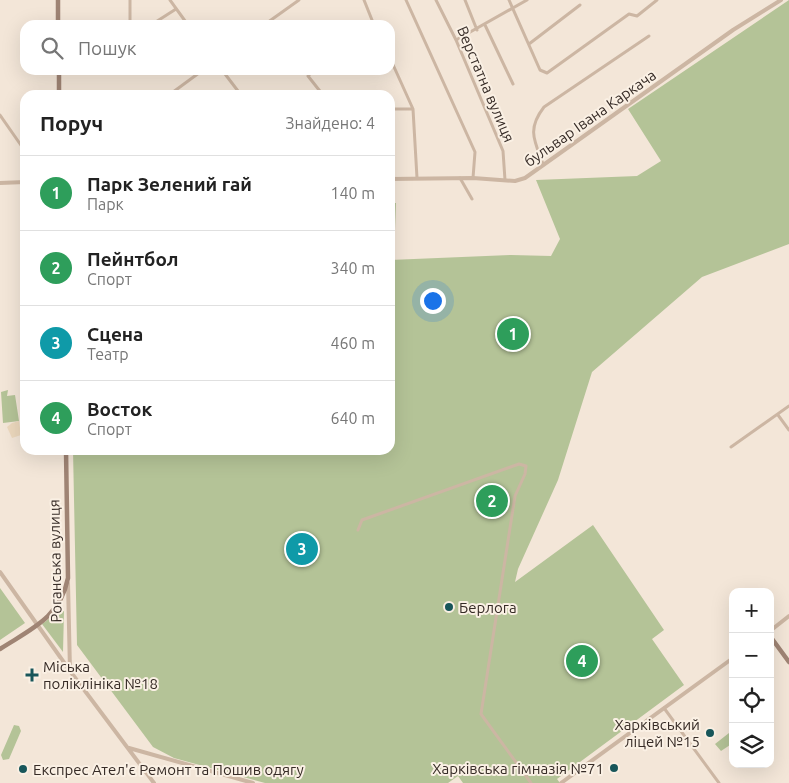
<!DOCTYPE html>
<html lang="uk">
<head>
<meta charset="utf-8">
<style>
  :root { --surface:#fff; --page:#f6f6f6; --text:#222; --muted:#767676; --line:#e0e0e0; --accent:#18565a }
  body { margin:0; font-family:Ubuntu,sans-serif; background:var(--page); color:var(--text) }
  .controls { position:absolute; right:15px; bottom:15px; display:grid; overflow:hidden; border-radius:10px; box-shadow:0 5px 20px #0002 }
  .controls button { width:45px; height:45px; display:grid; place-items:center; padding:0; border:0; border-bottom:1px solid var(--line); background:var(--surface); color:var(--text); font:25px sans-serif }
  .you { position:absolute; left:432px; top:300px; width:18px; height:18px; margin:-12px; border:4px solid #fff; border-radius:50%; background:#1a73e8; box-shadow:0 0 0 8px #1a73e833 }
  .badge { display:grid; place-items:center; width:32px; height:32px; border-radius:50%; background:var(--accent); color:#fff; font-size:16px; font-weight:700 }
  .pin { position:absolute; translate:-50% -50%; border:2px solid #fff; box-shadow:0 1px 5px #0006 }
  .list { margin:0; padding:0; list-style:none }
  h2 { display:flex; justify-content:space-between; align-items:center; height:65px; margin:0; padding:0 20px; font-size:21px }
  h2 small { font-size:16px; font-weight:400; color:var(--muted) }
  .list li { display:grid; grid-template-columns:32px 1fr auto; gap:15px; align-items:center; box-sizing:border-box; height:75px; padding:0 20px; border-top:1px solid var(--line) }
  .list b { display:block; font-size:19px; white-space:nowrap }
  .list p { margin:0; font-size:16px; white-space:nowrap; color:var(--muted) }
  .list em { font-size:16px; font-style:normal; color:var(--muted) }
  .icon { flex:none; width:28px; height:28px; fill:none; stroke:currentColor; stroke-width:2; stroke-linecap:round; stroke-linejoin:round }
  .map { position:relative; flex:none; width:789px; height:783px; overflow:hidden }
  .search { position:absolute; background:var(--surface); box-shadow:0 5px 20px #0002; left:20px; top:20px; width:375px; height:55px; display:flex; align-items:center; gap:12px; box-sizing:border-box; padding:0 18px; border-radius:15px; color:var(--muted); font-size:19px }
  .panel { position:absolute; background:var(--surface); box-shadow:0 5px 20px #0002; left:20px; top:90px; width:375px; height:365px; border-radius:15px }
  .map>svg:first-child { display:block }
  .green { fill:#b4c397 }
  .plaza { fill:#ecd8bd }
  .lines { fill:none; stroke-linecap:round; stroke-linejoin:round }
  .minor { stroke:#ccb6a3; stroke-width:3 }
  .tertiary { stroke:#ccb6a3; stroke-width:4 }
  .secondary { stroke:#9f8474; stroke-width:4.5 }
  .poi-dot { fill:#18565a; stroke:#faf0e4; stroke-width:2 }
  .labels { text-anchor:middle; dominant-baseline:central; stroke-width:4; stroke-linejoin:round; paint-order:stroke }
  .street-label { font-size:15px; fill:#362b26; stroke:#faf0e4 }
  .poi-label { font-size:15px; fill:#362b26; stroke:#faf0e4; text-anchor:start }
</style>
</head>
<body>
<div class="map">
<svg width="789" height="783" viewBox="0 0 789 783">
  <rect width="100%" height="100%" fill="#f3e6d8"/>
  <path class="green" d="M789 0V244L702 277 592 372 558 480 518 569 515 582 593 525 664 630 652 639 684 685 557 779 560 783H463L458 776 448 783H265L174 758 153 747 77 645 73 450H390V260L511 255 551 256 560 239 536 180 637 176 661 161 628 109Z
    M390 203H396L395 230H390Z
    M8 390 7 396 15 395 19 421 3 423 1 392Z
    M0 588 25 623 0 640Z
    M64 611 63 652 42 624 58 612Z
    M14 725 19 726 21 731 9 759 3 760 1 755Z
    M729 733 733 743 721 751 715 744Z"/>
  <path class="plaza" d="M19 421 21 435 12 438 7 427 12 423Z"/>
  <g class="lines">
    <path class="minor" d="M130 0V25
      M170 0 188 25
      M364 0 374 25
      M406 0 475 152 473 178
      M436 0 456 40 503 151 505 180
      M465 0 477 30
      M509 0 540 70 547 73 629 14 637 16 657 0
      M151 25 176 9
      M264 25 299 0
      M485 25 513 84
      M456 40 527 0
      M529 44 580 5
      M390 58 413 109 417 178
      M222 70 241 95
      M314 70 308 76 323 95
      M169 95 203 70
      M390 109H413
      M0 115 25 151
      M543 164C534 140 527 129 544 107L649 36
      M460 178 472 199
      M778 415 789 430
      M731 447 789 406
      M358 530 362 520 519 464 526 466 525 474 515 496 481 714 531 783
      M664 708 719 783"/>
    <path class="tertiary" d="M390 179 473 178 515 181 525 178 733 30 781 0
      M0 183 25 182
      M0 572 70 671 154 783
      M68 583 70 671
      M770 631 789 616
      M129 748 253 783
      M561 783 733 658"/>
    <path class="secondary" d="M58 0V25
      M59 70V95
      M770 636 789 662
      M0 649C31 629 60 618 68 578L66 450"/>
  </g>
  <g class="poi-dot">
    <circle cx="449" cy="607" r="5"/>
    <path d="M29.5 667.5h5v5h5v5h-5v5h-5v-5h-5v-5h5z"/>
    <circle cx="710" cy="733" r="5"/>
    <circle cx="614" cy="768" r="5"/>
    <circle cx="23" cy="769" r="5"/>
  </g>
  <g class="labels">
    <g class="street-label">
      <text transform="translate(486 84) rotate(67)">Верстатна вулиця</text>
      <text transform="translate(590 118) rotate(-35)">бульвар Івана Каркача</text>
      <text transform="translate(55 561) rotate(-91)">Роганська вулиця</text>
    </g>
    <g class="poi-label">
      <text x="459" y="607">Берлога</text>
      <text x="43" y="666">Міська<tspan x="43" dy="17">поліклініка №18</tspan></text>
      <text x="700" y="724" text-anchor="end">Харківський<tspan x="700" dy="17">ліцей №15</tspan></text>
      <text x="604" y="768" text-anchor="end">Харківська гімназія №71</text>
      <text x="33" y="769">Експрес Ател'є Ремонт та Пошив одягу</text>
    </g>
  </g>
</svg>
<div class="controls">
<button>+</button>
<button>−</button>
<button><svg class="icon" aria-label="locate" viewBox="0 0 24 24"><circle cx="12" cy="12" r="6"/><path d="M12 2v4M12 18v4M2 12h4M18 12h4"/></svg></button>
<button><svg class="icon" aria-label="layers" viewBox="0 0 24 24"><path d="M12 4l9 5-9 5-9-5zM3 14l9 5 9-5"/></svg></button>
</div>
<div class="you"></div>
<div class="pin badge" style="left:513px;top:334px;background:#2e9e5b">1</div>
<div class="pin badge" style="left:492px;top:501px;background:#2e9e5b">2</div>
<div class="pin badge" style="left:302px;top:549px;background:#0f9aa8">3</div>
<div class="pin badge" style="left:582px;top:661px;background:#2e9e5b">4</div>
<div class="search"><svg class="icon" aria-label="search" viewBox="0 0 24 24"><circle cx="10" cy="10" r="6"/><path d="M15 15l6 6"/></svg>Пошук</div>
<section class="panel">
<h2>Поруч<small>Знайдено: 4</small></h2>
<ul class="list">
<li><span class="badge" style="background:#2e9e5b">1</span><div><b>Парк Зелений гай</b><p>Парк</p></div><em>140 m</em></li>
<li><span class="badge" style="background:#2e9e5b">2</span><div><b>Пейнтбол</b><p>Спорт</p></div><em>340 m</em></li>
<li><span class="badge" style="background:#0f9aa8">3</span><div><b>Сцена</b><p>Театр</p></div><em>460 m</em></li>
<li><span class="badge" style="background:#2e9e5b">4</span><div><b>Восток</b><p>Спорт</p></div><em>640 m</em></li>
</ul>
</section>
</div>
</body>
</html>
